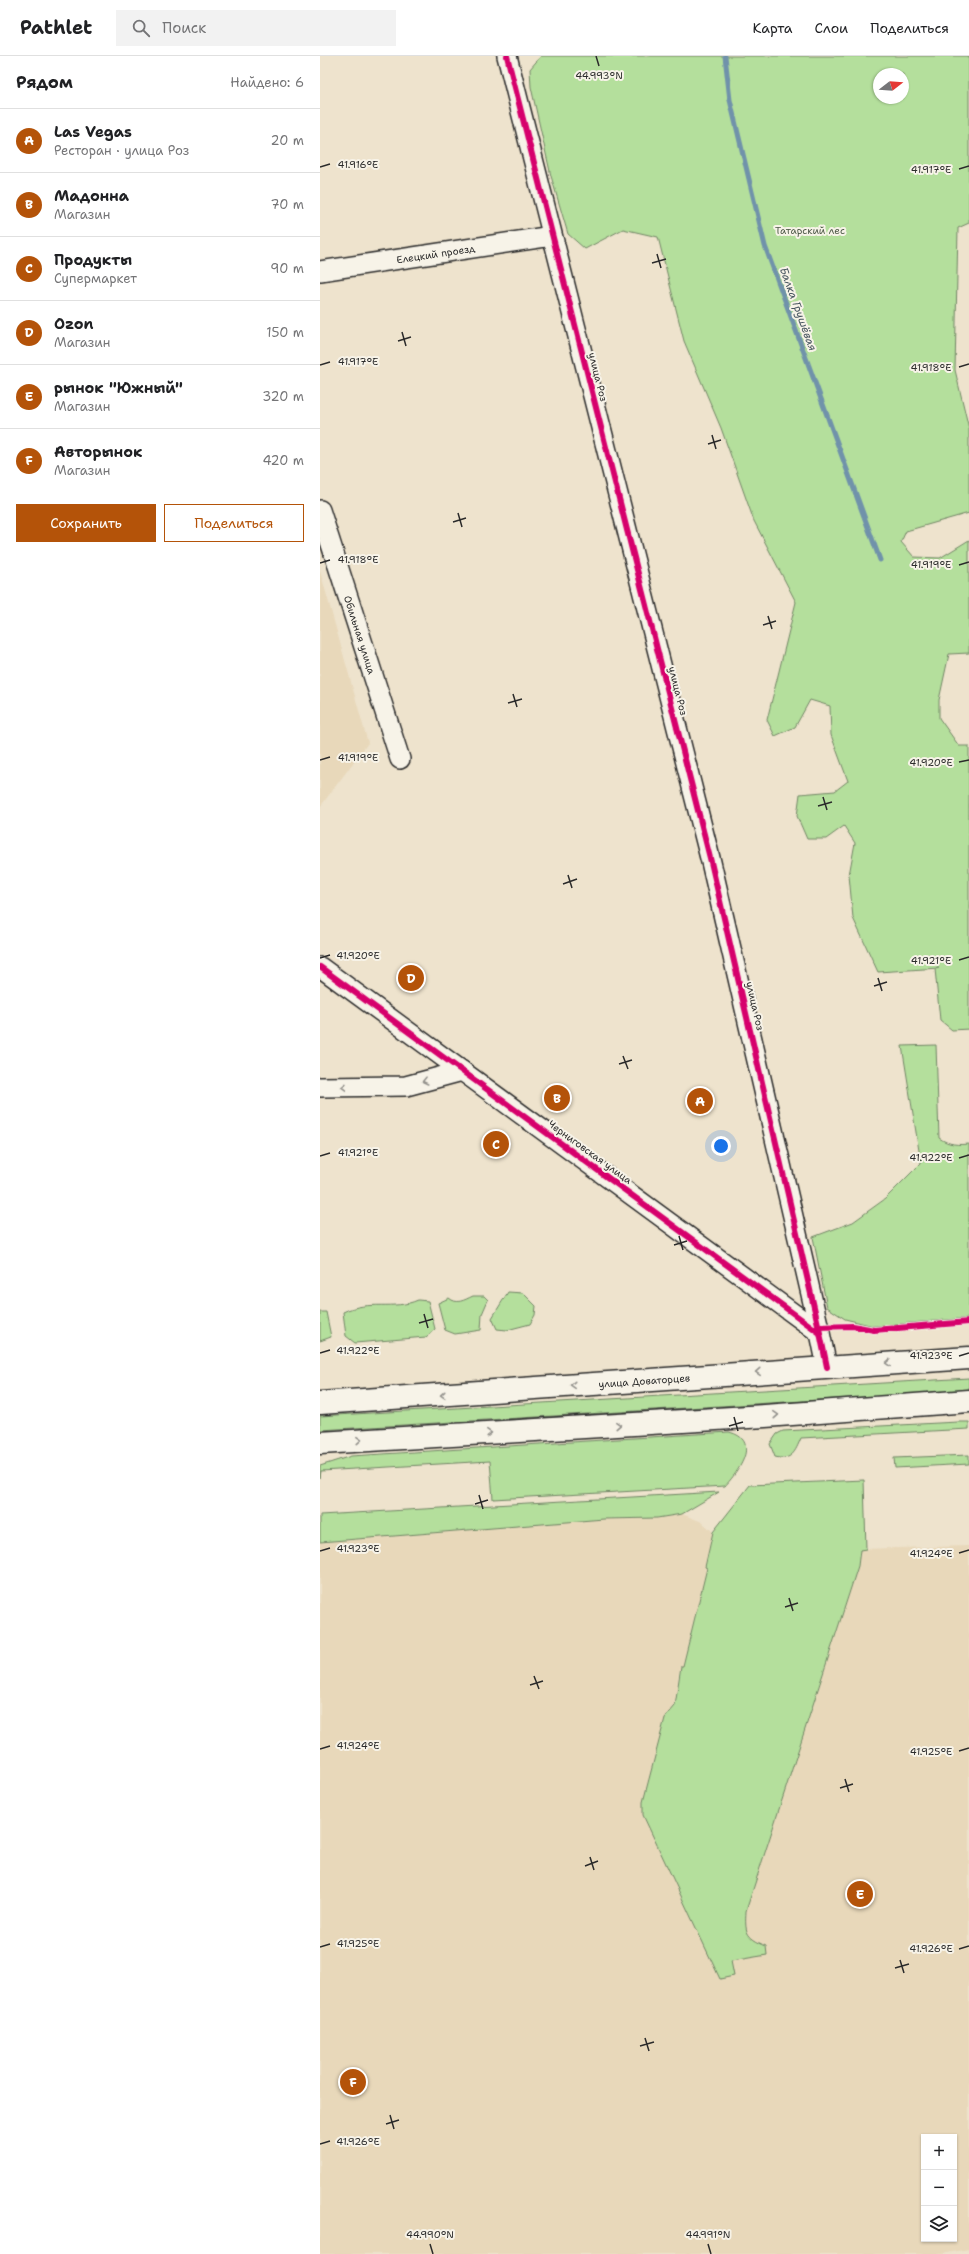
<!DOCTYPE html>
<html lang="ru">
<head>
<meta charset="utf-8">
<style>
  :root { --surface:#fff; --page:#f2f2f2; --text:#202124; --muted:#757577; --line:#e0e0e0; --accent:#b45309 }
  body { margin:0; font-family:"Shantell Sans",sans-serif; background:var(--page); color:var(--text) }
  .controls { position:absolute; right:12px; bottom:12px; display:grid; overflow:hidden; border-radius:0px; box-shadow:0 1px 3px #0004 }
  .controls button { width:36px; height:36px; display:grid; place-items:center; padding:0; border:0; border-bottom:1px solid var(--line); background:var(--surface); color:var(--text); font:20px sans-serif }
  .compass { position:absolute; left:553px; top:12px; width:36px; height:36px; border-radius:50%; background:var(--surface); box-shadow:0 1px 3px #0004; rotate:73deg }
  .you { position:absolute; left:401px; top:1090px; width:14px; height:14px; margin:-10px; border:3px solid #fff; border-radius:50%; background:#1a73e8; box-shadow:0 0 0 6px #1a73e833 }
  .badge { display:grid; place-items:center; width:26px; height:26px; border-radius:50%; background:var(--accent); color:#fff; font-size:13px; font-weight:700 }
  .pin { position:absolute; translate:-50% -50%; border:2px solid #fff; box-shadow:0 1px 4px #0006 }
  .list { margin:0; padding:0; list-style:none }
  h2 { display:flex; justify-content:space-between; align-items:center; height:52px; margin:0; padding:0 16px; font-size:17px }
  h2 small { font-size:13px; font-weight:400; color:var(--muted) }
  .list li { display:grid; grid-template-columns:26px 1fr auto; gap:12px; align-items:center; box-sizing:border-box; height:64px; padding:0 16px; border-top:1px solid var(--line) }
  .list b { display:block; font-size:15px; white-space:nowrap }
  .list p { margin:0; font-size:13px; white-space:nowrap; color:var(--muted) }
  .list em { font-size:13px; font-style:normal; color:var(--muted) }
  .actions { display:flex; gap:8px; padding:12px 16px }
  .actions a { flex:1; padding:9px 0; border:1px solid var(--accent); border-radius:0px; text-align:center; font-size:14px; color:var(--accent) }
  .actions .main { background:var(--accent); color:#fff }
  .icon { flex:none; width:22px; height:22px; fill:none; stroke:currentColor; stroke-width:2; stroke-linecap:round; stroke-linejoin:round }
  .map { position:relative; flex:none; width:649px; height:2198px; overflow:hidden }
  header { display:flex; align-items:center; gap:24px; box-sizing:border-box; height:56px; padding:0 20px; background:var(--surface); border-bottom:1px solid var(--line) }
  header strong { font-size:19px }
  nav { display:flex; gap:22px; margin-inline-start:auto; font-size:14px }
  .search { width:280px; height:36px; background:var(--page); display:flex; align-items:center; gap:10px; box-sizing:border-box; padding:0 14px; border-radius:0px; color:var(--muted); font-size:15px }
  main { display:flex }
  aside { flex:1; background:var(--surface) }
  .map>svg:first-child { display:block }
  .built { fill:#e8d8ba; fill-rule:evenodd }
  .green { fill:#b4df9c; stroke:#708564; fill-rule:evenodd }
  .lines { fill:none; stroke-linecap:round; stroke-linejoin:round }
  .stream { stroke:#6f92aa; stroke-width:5 }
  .minor-casing { stroke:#2b2b2b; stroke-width:22 }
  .major-casing { stroke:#2b2b2b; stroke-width:25 }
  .minor { stroke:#f7f3e8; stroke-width:19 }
  .major { stroke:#f7f3e8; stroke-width:22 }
  .cycleway-casing { stroke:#f7f3e8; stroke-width:8 }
  .cycleway { stroke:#d6006c; stroke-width:6 }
  .oneway { stroke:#918f8a }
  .ticks { fill:none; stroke:#2b2b2b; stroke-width:1.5 }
  .labels { text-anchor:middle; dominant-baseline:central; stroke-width:4; stroke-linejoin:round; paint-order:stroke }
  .park-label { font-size:10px; fill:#4d5847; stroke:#f7f3e8 }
  .street-label { font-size:10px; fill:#2b2b2b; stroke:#f7f3e8 }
  .water-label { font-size:11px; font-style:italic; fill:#485660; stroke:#f7f3e8 }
  .ticks-label { font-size:10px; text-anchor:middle; fill:#2b2b2b; stroke:#f7f3e8; stroke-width:4; stroke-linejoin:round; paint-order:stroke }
</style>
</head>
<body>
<header>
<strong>Pathlet</strong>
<div class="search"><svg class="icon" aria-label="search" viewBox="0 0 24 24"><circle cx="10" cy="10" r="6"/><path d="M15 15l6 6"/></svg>Поиск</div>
<nav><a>Карта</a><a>Слои</a><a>Поделиться</a></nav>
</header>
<main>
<aside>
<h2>Рядом<small>Найдено: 6</small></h2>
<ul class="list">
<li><span class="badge">A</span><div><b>Las Vegas</b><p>Ресторан · улица Роз</p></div><em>20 m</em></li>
<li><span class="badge">B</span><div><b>Мадонна</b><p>Магазин</p></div><em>70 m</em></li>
<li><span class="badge">C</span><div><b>Продукты</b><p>Супермаркет</p></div><em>90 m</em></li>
<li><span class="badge">D</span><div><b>Ozon</b><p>Магазин</p></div><em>150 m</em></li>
<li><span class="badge">E</span><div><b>рынок &quot;Южный&quot;</b><p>Магазин</p></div><em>320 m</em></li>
<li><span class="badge">F</span><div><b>Авторынок</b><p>Магазин</p></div><em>420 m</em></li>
</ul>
<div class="actions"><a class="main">Сохранить</a><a>Поделиться</a></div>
</aside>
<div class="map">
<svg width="649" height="2198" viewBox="0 0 649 2198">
  <rect width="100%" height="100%" fill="#eee3cd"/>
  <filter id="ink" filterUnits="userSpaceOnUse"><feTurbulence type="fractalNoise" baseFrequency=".025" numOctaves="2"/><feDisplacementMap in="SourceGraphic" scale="8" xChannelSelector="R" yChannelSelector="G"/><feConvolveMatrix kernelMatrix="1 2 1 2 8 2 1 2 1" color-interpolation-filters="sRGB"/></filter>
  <g filter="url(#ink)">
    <path class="built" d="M0 515 48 687 0 751Z
      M362 1458 382 1466 393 1476 385 1511 387 1512 363 1610 359 1617 355 1650 345 1663 323 1746V1759L411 1905 446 1890 432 1884 425 1874 426 1855 538 1510 540 1493 649 1490V2193L622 2198H0V1486L284 1463 337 1462ZM604 2081H634V2183H604Z"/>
    <path class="green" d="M221 0H649V167L638 172 635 314 649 373V457L586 475 581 486 594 501 620 502 649 484V597L629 598 619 644V662L639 690H649V973L632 974 620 964 615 913 619 912 558 916 533 862 529 819 535 787 524 770 506 783H487L477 760 480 738 515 735 528 725 511 679 510 650 490 644 475 671 455 680 447 664 476 546 434 465 401 372 364 285 338 181 303 173 265 193 248 178 231 120 211 31 210 13ZM559 18H583V42H559Z
      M616 989 619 1082C629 1089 638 1089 649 1088V1262L554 1270 525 1263 507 1251 493 1181 533 1166 565 1143 601 1107 582 990Z
      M188 1236 203 1237 216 1250 215 1259 210 1268 187 1274 177 1273 172 1262Z
      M153 1240H164L168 1244 162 1258 161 1274 135 1278 125 1274 118 1247 129 1242C137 1249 144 1244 153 1240Z
      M98 1244 108 1245 115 1273 106 1281 35 1287 26 1280 23 1256C50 1243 73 1255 98 1244Z
      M0 1256H6L11 1281 0 1285Z
      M649 1322V1335L0 1374V1360Z
      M638 1366H649V1373L481 1382C475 1396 472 1405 455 1401L450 1388 457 1378 463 1375Z
      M409 1376C442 1384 418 1416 405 1430L173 1443 170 1405 1 1415 0 1422V1410L31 1400Z
      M649 1399V1408L575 1412 574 1402Z
      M544 1424 546 1493 540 1494 538 1510 426 1855C425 1876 425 1881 446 1890L447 1899 411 1905 414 1920 400 1923 323 1759V1746L345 1662 355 1650 361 1610H363L387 1512 385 1511 393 1476 430 1429Z
      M399 1436 362 1458 337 1462 284 1463 0 1486V1459Z"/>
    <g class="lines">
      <path class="stream" d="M405 0 410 44 445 190 560 504"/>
      <g class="minor-casing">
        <g id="minor">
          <path d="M187 0 391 806 500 1277"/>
          <path id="s1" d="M0 215 232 180"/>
          <path id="s2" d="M0 454 80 703"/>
          <path d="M0 911 500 1277 507 1311"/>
          <path d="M0 1031 86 1030 142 1015"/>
        </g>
      </g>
      <g class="major-casing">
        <g id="major">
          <path id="s3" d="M0 1347 649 1302"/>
          <path d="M0 1387 445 1360 649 1345"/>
        </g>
      </g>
      <use href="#minor" class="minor"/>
      <use href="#major" class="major"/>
      <g class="cycleway-casing">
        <path id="cycleway" d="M187 0 391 806 500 1277
          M0 911 500 1277 507 1311
          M498 1271 533 1270 554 1274 649 1266"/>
      </g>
      <use href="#cycleway" class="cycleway"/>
    </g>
    <defs><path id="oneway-chevron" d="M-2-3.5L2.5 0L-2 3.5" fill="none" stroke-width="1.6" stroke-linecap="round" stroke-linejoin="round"/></defs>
    <g class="oneway">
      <use href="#oneway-chevron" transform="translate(105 1025) rotate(166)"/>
      <use href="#oneway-chevron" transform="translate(24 1031) rotate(179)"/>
      <use href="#oneway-chevron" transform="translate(568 1307) rotate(176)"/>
      <use href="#oneway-chevron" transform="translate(438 1316) rotate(176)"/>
      <use href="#oneway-chevron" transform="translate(253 1329) rotate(176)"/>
      <use href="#oneway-chevron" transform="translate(123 1339) rotate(176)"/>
      <use href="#oneway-chevron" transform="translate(456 1359) rotate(-4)"/>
      <use href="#oneway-chevron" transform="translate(298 1369) rotate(-3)"/>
      <use href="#oneway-chevron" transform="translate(169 1377) rotate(-3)"/>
      <use href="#oneway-chevron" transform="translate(39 1384) rotate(-3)"/>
    </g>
  </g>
  <path class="ticks" d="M276 0 279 10M0 111 10 108M639 113 649 110M337 198 341 212M332 207 346 203M82 276 86 290M78 285 91 281M0 309 10 306M639 311 649 308M392 379 396 393M388 388 401 384M138 457 142 471M133 466 146 462M0 507 10 504M639 509 649 506M448 560 452 573M443 569 456 565M193 638 197 651M188 647 202 643M0 704 10 701M639 706 649 704M503 741 507 754M498 750 512 746M248 819 252 832M243 828 257 823M0 902 10 899M639 904 649 901M558 922 562 935M554 930 567 926M303 1000 308 1013M299 1008 312 1004M0 1100 10 1097M639 1102 649 1099M359 1180 363 1194M354 1189 367 1185M104 1258 108 1272M99 1267 113 1263M0 1297 10 1294M639 1300 649 1297M414 1361 418 1375M409 1370 423 1366M159 1439 163 1453M155 1448 168 1444M0 1495 10 1492M639 1497 649 1494M469 1542 473 1555M465 1551 478 1547M214 1620 219 1633M210 1629 223 1625M0 1693 10 1690M639 1695 649 1692M525 1723 529 1736M520 1732 533 1728M270 1801 274 1814M265 1810 278 1805M0 1891 10 1888M639 1893 649 1890M580 1904 584 1917M575 1912 589 1908M325 1982 329 1995M320 1990 334 1986M70 2059 74 2073M66 2068 79 2064M0 2088 10 2085M110 2188 113 2198M388 2188 391 2198"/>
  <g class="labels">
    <g class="park-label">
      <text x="490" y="174">Татарский лес</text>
    </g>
    <g class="street-label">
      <text stroke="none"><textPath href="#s1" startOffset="117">Елецкий проезд</textPath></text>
      <text transform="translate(278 321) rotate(76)">улица Роз</text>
      <text stroke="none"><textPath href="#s2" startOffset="131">Обильная улица</textPath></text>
      <text transform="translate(358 635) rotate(76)">улица Роз</text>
      <text transform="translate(435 950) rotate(77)">улица Роз</text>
      <text transform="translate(270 1096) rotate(36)">Черниговская улица</text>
      <text stroke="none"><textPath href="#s3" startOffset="325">улица Доваторцев</textPath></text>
    </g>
    <g class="water-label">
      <text transform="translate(478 253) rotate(70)">Балка Грушёвая</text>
    </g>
  </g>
  <g class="ticks-label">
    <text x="279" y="23">44.993°N</text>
    <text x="38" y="112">41.916°E</text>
    <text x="611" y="117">41.917°E</text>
    <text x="38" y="309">41.917°E</text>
    <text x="611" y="315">41.918°E</text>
    <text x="38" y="507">41.918°E</text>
    <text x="611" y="512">41.919°E</text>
    <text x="38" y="705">41.919°E</text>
    <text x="611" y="710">41.920°E</text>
    <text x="38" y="903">41.920°E</text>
    <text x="611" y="908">41.921°E</text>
    <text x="38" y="1100">41.921°E</text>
    <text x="611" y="1105">41.922°E</text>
    <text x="38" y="1298">41.922°E</text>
    <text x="611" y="1303">41.923°E</text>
    <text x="38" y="1496">41.923°E</text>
    <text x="611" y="1501">41.924°E</text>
    <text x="38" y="1693">41.924°E</text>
    <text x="611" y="1699">41.925°E</text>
    <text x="38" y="1891">41.925°E</text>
    <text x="611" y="1896">41.926°E</text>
    <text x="38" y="2089">41.926°E</text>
    <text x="110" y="2182">44.990°N</text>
    <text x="388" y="2182">44.991°N</text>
  </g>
</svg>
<div class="controls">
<button>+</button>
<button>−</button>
<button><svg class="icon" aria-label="layers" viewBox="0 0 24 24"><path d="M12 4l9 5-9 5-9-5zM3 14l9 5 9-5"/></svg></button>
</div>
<svg class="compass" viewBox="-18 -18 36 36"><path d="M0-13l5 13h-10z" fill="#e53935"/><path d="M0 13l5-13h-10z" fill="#757577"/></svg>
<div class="you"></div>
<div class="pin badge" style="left:380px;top:1045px">A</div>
<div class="pin badge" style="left:237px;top:1042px">B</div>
<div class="pin badge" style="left:176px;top:1088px">C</div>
<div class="pin badge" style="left:91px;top:922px">D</div>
<div class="pin badge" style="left:540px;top:1838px">E</div>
<div class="pin badge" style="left:33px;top:2026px">F</div>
</div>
</main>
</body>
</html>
